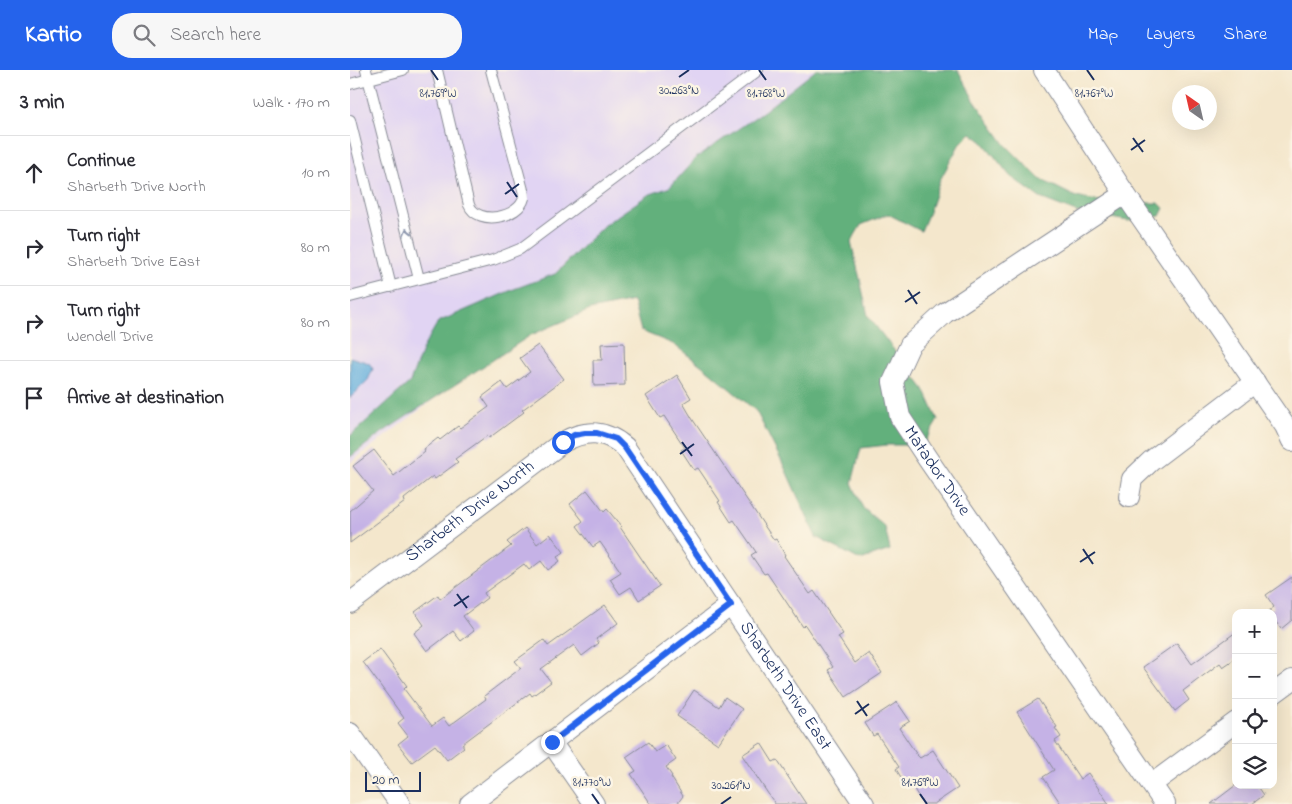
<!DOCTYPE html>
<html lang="en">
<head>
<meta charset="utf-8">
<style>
  :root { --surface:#fff; --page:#f7f7f7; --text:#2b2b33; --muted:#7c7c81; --line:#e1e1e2; --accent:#2563eb }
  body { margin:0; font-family:"Indie Flower",sans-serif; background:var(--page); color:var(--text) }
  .controls { position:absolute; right:15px; bottom:15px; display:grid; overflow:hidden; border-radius:10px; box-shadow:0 5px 20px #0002 }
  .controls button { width:45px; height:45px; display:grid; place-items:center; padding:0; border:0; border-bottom:1px solid var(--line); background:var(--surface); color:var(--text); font:25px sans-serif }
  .compass { position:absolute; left:822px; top:15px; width:45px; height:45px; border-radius:50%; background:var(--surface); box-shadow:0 5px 20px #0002; rotate:326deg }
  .scale { position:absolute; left:15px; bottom:12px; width:56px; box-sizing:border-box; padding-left:5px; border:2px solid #1b2f5e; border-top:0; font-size:14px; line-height:18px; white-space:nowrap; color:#1b2f5e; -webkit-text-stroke:4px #fcf5e5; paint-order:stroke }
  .stop { position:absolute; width:15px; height:15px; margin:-11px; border:4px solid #2563eb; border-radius:50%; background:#fff }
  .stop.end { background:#2563eb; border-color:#fff; box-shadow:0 1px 5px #0008 }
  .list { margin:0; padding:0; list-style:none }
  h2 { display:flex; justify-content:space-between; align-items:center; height:65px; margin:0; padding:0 20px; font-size:21px }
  h2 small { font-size:16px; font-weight:400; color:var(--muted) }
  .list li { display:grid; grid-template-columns:32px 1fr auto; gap:15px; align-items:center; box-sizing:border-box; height:75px; padding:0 20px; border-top:1px solid var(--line) }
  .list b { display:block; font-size:19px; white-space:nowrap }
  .list p { margin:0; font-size:16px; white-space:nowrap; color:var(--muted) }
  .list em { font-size:16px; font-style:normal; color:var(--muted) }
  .icon { flex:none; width:28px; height:28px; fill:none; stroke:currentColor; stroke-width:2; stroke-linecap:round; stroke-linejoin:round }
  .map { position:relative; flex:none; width:942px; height:734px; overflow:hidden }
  header { display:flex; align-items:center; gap:30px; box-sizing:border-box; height:70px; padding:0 25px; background:var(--accent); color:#fff }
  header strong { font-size:24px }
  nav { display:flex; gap:28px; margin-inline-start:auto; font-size:18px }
  .search { width:350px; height:45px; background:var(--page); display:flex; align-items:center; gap:12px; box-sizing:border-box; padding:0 18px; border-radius:20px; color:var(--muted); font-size:19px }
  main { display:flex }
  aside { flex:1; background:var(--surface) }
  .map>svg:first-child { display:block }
  .built { fill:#e1d4f3 }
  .forest { fill:#62b07b; stroke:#3e706c }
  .water { fill:#66b0de; stroke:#40709e }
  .building { fill:#c5b2e6 }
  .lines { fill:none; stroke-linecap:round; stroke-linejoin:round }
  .lane-casing { stroke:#888b95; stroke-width:12 }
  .street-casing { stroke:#888b95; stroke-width:22 }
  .lane { stroke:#fff; stroke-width:10 }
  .street { stroke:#fff; stroke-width:20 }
  .oneway { stroke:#8d97ae }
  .route { stroke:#2563eb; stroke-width:6 }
  .ticks { fill:none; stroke:#1b2f5e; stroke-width:2 }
  .labels { text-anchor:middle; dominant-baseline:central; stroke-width:5; stroke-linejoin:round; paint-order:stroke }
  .street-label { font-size:18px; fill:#1b2f5e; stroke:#fcf5e5 }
  .ticks-label { font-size:12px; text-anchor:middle; fill:#1b2f5e; stroke:#fcf5e5; stroke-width:5; stroke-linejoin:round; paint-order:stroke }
</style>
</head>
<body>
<header>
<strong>Kartio</strong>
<div class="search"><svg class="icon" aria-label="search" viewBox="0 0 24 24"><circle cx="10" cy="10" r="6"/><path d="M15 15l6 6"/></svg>Search here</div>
<nav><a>Map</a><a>Layers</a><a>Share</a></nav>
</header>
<main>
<aside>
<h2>3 min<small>Walk · 170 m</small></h2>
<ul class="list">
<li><svg class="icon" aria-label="ahead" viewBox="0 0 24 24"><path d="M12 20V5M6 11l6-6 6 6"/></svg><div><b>Continue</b><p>Sharbeth Drive North</p></div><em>10 m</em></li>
<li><svg class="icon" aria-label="right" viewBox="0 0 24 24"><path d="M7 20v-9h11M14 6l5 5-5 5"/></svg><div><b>Turn right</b><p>Sharbeth Drive East</p></div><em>80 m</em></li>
<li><svg class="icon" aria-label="right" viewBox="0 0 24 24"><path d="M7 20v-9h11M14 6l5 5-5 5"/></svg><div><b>Turn right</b><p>Wendell Drive</p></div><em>80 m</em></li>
<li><svg class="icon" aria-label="arrive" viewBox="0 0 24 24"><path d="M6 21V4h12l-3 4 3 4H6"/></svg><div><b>Arrive at destination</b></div></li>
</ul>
</aside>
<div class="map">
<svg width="942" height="734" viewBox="0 0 942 734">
  <rect width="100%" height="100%" fill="#fcf5e5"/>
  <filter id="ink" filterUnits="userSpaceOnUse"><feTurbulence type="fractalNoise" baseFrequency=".02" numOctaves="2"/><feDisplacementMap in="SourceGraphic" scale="10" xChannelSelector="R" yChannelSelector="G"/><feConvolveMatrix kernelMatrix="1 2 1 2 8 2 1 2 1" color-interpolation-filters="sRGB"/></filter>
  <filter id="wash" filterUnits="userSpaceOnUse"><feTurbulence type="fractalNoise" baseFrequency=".0096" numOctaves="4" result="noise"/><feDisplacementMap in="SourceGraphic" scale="20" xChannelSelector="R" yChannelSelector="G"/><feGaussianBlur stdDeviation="1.12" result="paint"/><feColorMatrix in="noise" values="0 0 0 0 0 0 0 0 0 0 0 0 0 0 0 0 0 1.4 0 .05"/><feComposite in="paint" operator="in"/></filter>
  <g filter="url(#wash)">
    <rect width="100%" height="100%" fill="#f4e7cc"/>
    <path class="built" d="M0 0H516L0 393Z"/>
    <path class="forest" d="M466 0H608L624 30 655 74 690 109 726 127 768 135 782 133H809L814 138 810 146 778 151 726 142 690 128 660 106 633 72 621 63 609 75 590 110 579 142 571 161 538 144 511 155 501 172 509 205 518 246 574 319 588 350 573 375H537L511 378 502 413 513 438 535 457 540 480 510 490 466 467 433 394 406 341 355 298 323 274 291 261 283 231 240 240 181 265 33 362 0 387V366L60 312 73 278 88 252 164 219 205 204 254 155 298 125 320 117 346 88 414 41Z"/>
    <path class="water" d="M0 287 19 293 23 299 18 310 0 328Z"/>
    <g id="blocks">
      <path class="building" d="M274 273 275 315 244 316 243 290H252L251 274Z
        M188 275 214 309 172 340 174 342 139 368 138 365 105 389 108 392 85 409 83 406 54 429 55 432 0 473V441L23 421 3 396 24 380 44 406 75 381 74 379 88 368 90 370 108 356 110 358 139 337 132 327 152 312 157 319 180 302 170 288Z
        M327 305 341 328 333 333 343 350 424 470 426 469 435 485 434 486 460 524 464 521 493 564 488 567 505 593 519 583 532 603 496 627 478 600 483 597 455 555 453 557 417 503 414 504 401 485 406 482 384 450 381 452 368 432 370 431 348 398 344 400 331 380 335 378 314 346 310 348 296 326Z
        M237 420 254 442 257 439 271 456 270 457 310 516 289 530 281 517 270 524 260 509 271 502 250 472 243 477 227 456 233 451 220 434Z
        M175 458 187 474 200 464 214 482 207 487 210 491 198 500 191 491 179 500 174 494 134 523 137 528 113 546 124 561 111 571 103 561 77 581 64 563 74 555 65 542 88 525 90 529 161 476 157 472Z
        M942 507V550L931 559 923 548V543H919L918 542 924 537 916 525Z
        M255 535 268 553 246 569 249 573 232 586 224 575 191 599 201 612 182 626 180 623 112 674 114 677 97 690 85 675 62 692 48 674 58 666 48 653 54 648 13 592 30 579 57 616 54 619 82 656 93 648 99 656 136 629 134 626 171 598 165 591 194 570 198 576Z
        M886 562V588L873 597 870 593 833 621 839 630 825 641 793 597 827 573 842 594Z
        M344 620 369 637 375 627 392 639 368 674 327 646Z
        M688 629 707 657 705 658 711 667 705 671 730 709 738 703 759 734H711L693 707 704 700 667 642Z
        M547 632 560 651 549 658 567 685 570 688 583 680 608 718 584 734H573L562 716 558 719 546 699 549 697 527 664 523 666 515 653Z
        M298 672 305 682 316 675 326 690 316 697 322 706 321 707 333 726 327 734H301L281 704 286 701 276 687Z
        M411 673 423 692 427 690 456 734H425L392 685Z
        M886 715H907L914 725 902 734H861Z"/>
    </g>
  </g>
  <g filter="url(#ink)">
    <use href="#blocks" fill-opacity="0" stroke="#888b95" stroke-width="1"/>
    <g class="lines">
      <g class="lane-casing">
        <path id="lane" d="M16 0 69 209
          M87 0 119 135C128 156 169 148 174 128 174 126 174 123 173 120L141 0
          M0 14 53 0
          M0 50 41 217
          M0 227 143 190 170 179 406 2 408 0"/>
      </g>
      <g class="street-casing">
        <g id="street">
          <path d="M694 0 775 124 935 356 942 371"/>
          <path id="s1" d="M775 124 595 243 560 275 543 312 550 347 577 388 815 734"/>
          <path d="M779 427 782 409 801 391 905 312"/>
          <path id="s2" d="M0 533 213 372C236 359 255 360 275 377 355 496 434 616 514 734"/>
          <path d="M923 624 942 610"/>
          <path d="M0 663 50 734"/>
          <path d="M201 672 244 734"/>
          <path d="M802 714 886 652"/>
          <path d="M120 734 381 535"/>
        </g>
      </g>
      <use href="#lane" class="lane"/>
      <use href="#street" class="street"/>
    </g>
    <defs><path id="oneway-chevron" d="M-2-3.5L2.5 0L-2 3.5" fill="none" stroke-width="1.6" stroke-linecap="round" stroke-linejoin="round" transform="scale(1.25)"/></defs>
    <use class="oneway" href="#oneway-chevron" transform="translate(57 162) rotate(-104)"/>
  </g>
  <g class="lines" filter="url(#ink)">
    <path class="route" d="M202 672 381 535 275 378 266 369 247 363H235L224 365 213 372"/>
  </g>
  <path class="ticks" d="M81 0 88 10M409 0 416 10M737 0 744 10M329 7 339 0M783 68 793 82M781 80 795 70M157 112 167 127M155 124 169 114M558 220 567 234M555 232 570 222M332 372 342 386M330 384 344 374M733 479 743 494M730 492 745 482M107 524 117 538M104 536 119 526M507 631 517 646M505 644 519 634M242 724 249 734M570 724 577 734M371 734 381 727"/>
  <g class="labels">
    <g class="street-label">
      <text stroke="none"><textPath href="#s1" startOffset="405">Matador Drive</textPath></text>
      <text stroke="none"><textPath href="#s2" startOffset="151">Sharbeth Drive North</textPath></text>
      <text stroke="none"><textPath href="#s2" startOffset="622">Sharbeth Drive East</textPath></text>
    </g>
  </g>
  <g class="ticks-label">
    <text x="329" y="24">30.263°N</text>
    <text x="88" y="27">81.769°W</text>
    <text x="416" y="27">81.768°W</text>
    <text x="744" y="27">81.767°W</text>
    <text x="242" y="716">81.770°W</text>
    <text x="570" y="716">81.769°W</text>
    <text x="381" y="719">30.261°N</text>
  </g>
</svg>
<div class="controls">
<button>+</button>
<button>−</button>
<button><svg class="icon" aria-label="locate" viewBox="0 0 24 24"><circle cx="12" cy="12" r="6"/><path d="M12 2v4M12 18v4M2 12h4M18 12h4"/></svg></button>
<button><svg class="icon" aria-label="layers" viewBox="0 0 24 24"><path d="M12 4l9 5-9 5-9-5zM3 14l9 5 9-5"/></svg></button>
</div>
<svg class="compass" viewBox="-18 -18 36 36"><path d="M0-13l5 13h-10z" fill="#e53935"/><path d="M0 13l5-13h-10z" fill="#7c7c81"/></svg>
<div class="scale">20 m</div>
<div class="stop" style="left:213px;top:372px"></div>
<div class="stop end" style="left:202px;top:672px"></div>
</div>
</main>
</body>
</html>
